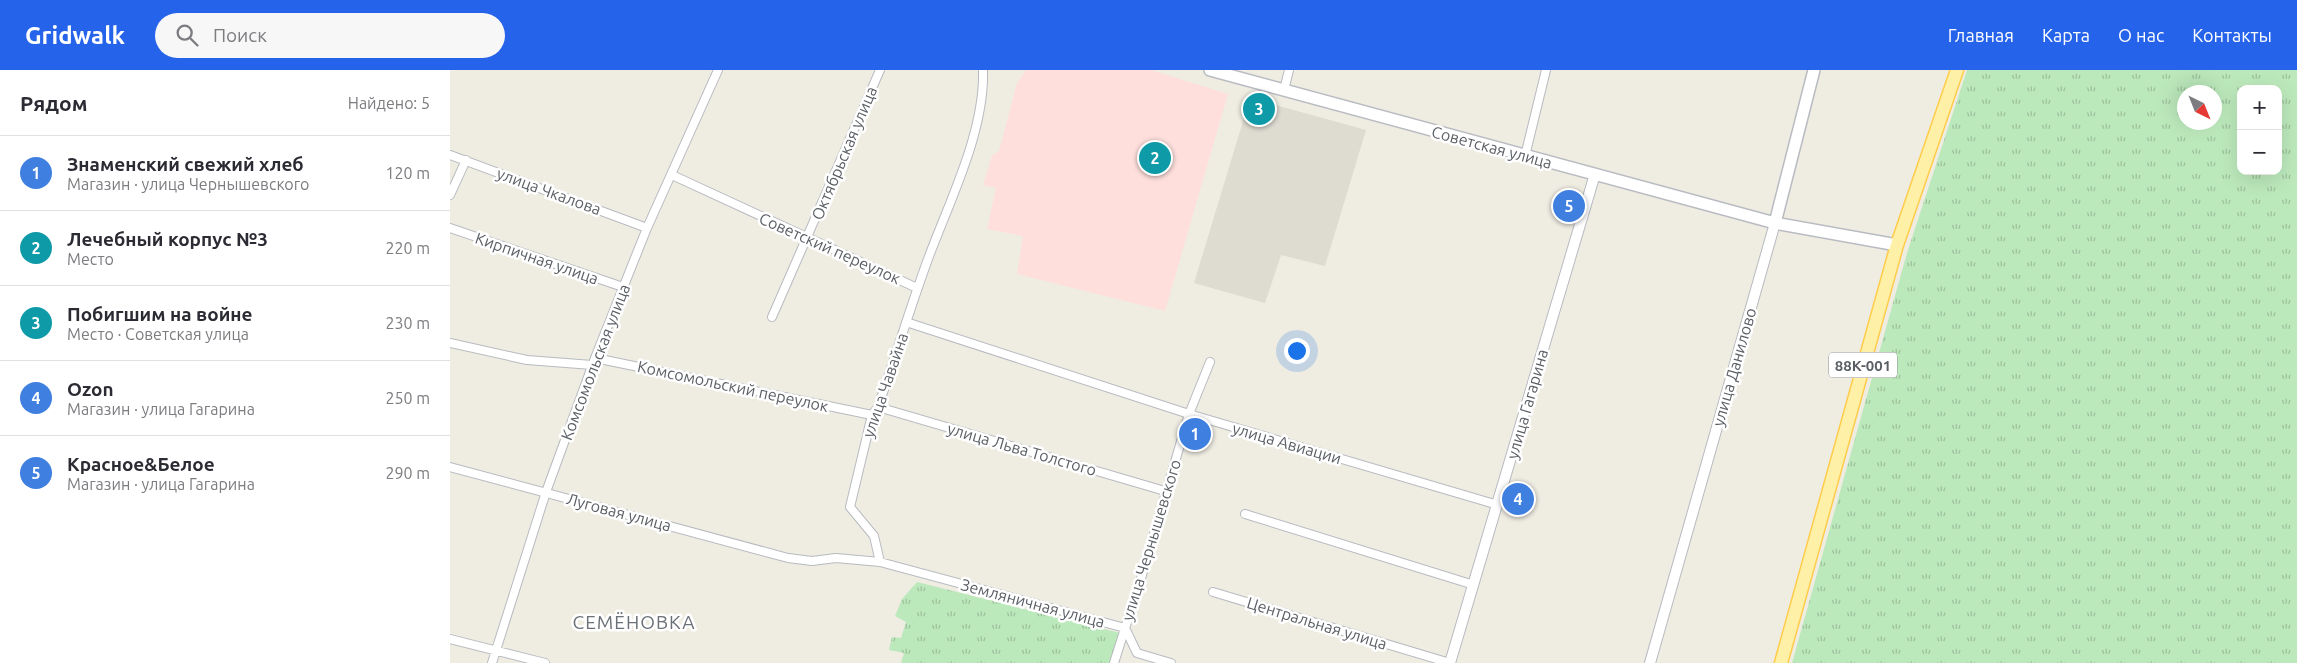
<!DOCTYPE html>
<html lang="ru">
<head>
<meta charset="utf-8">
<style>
  :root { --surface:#fff; --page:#f7f7f7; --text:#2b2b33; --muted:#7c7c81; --line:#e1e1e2; --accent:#2563eb }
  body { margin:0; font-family:Ubuntu,sans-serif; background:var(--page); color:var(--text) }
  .controls { position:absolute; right:15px; top:15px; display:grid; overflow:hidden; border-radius:10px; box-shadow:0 5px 20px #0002 }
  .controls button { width:45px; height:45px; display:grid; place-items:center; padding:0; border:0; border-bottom:1px solid var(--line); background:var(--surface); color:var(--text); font:25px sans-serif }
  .compass { position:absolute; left:1727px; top:15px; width:45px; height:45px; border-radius:50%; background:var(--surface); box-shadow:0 5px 20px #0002; rotate:137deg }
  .you { position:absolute; left:846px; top:280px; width:18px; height:18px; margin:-12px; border:4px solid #fff; border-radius:50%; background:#1a73e8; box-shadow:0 0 0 8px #1a73e833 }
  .badge { display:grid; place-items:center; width:32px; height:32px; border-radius:50%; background:var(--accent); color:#fff; font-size:16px; font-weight:700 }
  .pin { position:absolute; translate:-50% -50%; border:2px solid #fff; box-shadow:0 1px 5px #0006 }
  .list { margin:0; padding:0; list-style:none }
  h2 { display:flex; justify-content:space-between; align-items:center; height:65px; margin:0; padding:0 20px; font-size:21px }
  h2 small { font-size:16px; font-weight:400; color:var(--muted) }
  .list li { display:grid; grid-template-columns:32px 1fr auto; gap:15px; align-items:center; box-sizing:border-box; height:75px; padding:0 20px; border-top:1px solid var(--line) }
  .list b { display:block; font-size:19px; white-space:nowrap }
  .list p { margin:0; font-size:16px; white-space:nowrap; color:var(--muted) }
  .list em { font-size:16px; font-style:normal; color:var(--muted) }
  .icon { flex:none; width:28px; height:28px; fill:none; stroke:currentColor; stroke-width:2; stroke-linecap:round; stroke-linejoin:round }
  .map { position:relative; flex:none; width:1847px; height:593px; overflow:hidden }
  header { display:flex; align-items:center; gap:30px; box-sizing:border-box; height:70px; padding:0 25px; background:var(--accent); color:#fff }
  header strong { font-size:24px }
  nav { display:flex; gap:28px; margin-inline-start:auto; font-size:18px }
  .search { width:350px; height:45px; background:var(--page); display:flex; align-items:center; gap:12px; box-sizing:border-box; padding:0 18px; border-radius:28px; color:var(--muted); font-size:19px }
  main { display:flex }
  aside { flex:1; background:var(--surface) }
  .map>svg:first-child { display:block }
  .education { fill:#dedbd1 }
  .medical { fill:#fedfdc }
  .grass { fill:url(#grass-tufts); fill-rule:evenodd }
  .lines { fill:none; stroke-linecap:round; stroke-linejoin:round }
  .minor-casing { stroke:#b7bbc0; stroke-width:10 }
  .tertiary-casing { stroke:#b7bbc0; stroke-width:12 }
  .secondary-casing { stroke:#b8bcc2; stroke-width:14 }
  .primary-casing { stroke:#ffcc4b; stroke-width:15 }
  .minor { stroke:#fff; stroke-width:8 }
  .tertiary { stroke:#fff; stroke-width:10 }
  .secondary { stroke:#fff; stroke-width:11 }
  .primary { stroke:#fff0a7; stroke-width:12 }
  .labels { text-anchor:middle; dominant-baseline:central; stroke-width:5; stroke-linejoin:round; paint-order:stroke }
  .shield { fill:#fff; stroke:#8c8f93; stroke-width:1 }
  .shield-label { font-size:15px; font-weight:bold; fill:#5a5f65 }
  .street-label { font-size:16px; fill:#5a5f65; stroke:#fff }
  .quarter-label { font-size:19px; letter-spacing:1px; fill:#6b7177; stroke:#fff }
</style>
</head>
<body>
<header>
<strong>Gridwalk</strong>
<div class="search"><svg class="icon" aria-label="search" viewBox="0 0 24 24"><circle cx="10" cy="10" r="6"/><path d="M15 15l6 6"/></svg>Поиск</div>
<nav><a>Главная</a><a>Карта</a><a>О нас</a><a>Контакты</a></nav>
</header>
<main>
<aside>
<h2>Рядом<small>Найдено: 5</small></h2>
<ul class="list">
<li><span class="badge" style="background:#3f7fe0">1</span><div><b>Знаменский свежий хлеб</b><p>Магазин · улица Чернышевского</p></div><em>120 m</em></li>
<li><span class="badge" style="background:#0f9aa8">2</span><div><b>Лечебный корпус №3</b><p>Место</p></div><em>220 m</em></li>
<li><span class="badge" style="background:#0f9aa8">3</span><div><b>Побигшим на войне</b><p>Место · Советская улица</p></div><em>230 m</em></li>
<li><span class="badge" style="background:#3f7fe0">4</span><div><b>Ozon</b><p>Магазин · улица Гагарина</p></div><em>250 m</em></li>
<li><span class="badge" style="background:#3f7fe0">5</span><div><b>Красное&amp;Белое</b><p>Магазин · улица Гагарина</p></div><em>290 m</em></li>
</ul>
</aside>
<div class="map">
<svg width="1847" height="593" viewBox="0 0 1847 593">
  <defs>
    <pattern id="grass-tufts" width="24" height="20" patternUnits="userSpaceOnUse" patternTransform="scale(1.25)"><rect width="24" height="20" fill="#bce9bc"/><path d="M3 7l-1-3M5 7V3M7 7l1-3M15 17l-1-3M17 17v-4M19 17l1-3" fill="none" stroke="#9cc09c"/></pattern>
  </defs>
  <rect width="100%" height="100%" fill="#efece2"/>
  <path class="education" d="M800 28 916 60 875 196 831 185 815 233 744 213Z"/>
  <path class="medical" d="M576 0H701L778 24 715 241 567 204 573 166 537 159 546 118 533 115 542 86 549 81 567 13Z"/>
  <path class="grass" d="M1517 0H1847V593H1342L1457 183ZM1791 19H1828V101H1791ZM1734 22H1764V52H1734Z
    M467 512 670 563 660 593H451L454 583 439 580 442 567 451 568 456 552 445 546 452 529Z"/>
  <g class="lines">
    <g class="minor-casing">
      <path id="minor" d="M834 20 839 0
        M0 85 197 158
        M1075 86 1096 0
        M222 105 467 218
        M0 125 16 90
        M0 158 173 217
        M322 247 430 0
        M456 252 739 344 1048 435
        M0 273 77 290 142 295
        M145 288 422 345
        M428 337 715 421
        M0 397 338 488 362 491 386 488 430 492 675 558 687 583 721 593
        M795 444 1024 515
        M430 492 424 466 400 437 422 345 428 337C445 288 460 238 478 189 499 132 535 62 533 0
        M763 522 1000 593
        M0 569 95 593
        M42 593 96 422 145 288 197 158 268 0
        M664 593 692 505 739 344 760 292"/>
    </g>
    <g class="tertiary-casing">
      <path id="tertiary" d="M1000 593 1145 104
        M1200 593 1325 153"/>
    </g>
    <g class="secondary-casing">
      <path id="secondary" d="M760 0 1325 153 1447 175
        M1325 153 1364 0"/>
    </g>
    <g class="primary-casing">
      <path id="primary" d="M1331 593 1447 175 1507 0"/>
    </g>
    <use href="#minor" class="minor"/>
    <use href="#tertiary" class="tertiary"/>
    <use href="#secondary" class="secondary"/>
    <use href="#primary" class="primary"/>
  </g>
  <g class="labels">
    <rect class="shield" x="1379" y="282.5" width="68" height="25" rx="4"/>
    <g class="shield-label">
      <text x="1413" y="295">88К-001</text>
    </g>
    <g class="street-label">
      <text transform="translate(1042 77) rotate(15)">Советская улица</text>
      <text transform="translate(394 83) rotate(-67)">Октябрьская улица</text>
      <text transform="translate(99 121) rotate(20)">улица Чкалова</text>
      <text transform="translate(380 178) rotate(24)">Советский переулок</text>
      <text transform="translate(87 188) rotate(19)">Кирпичная улица</text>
      <text transform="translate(145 292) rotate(-69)">Комсомольская улица</text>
      <text transform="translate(1284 297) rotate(-74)">улица Данилово</text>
      <text transform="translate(435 315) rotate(-71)">улица Чавайна</text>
      <text transform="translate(283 316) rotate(12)">Комсомольский переулок</text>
      <text transform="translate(1077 334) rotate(-74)">улица Гагарина</text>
      <text transform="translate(837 373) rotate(16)">улица Авиации</text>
      <text transform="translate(572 379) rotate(16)">улица Льва Толстого</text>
      <text transform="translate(169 442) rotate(15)">Луговая улица</text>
      <text transform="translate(701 470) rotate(-73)">улица Чернышевского</text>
      <text transform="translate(583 533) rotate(15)">Земляничная улица</text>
      <text transform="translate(867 553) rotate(17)">Центральная улица</text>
    </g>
    <g class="quarter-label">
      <text x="184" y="552">СЕМЁНОВКА</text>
    </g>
  </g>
</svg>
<div class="controls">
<button>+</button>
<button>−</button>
</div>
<svg class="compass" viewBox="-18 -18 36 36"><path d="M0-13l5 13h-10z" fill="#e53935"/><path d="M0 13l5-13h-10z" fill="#7c7c81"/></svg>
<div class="you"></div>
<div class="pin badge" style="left:745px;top:364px;background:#3f7fe0">1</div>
<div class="pin badge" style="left:705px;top:88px;background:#0f9aa8">2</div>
<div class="pin badge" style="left:809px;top:39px;background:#0f9aa8">3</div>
<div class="pin badge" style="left:1068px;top:429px;background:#3f7fe0">4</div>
<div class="pin badge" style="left:1119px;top:136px;background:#3f7fe0">5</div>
</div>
</main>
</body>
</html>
